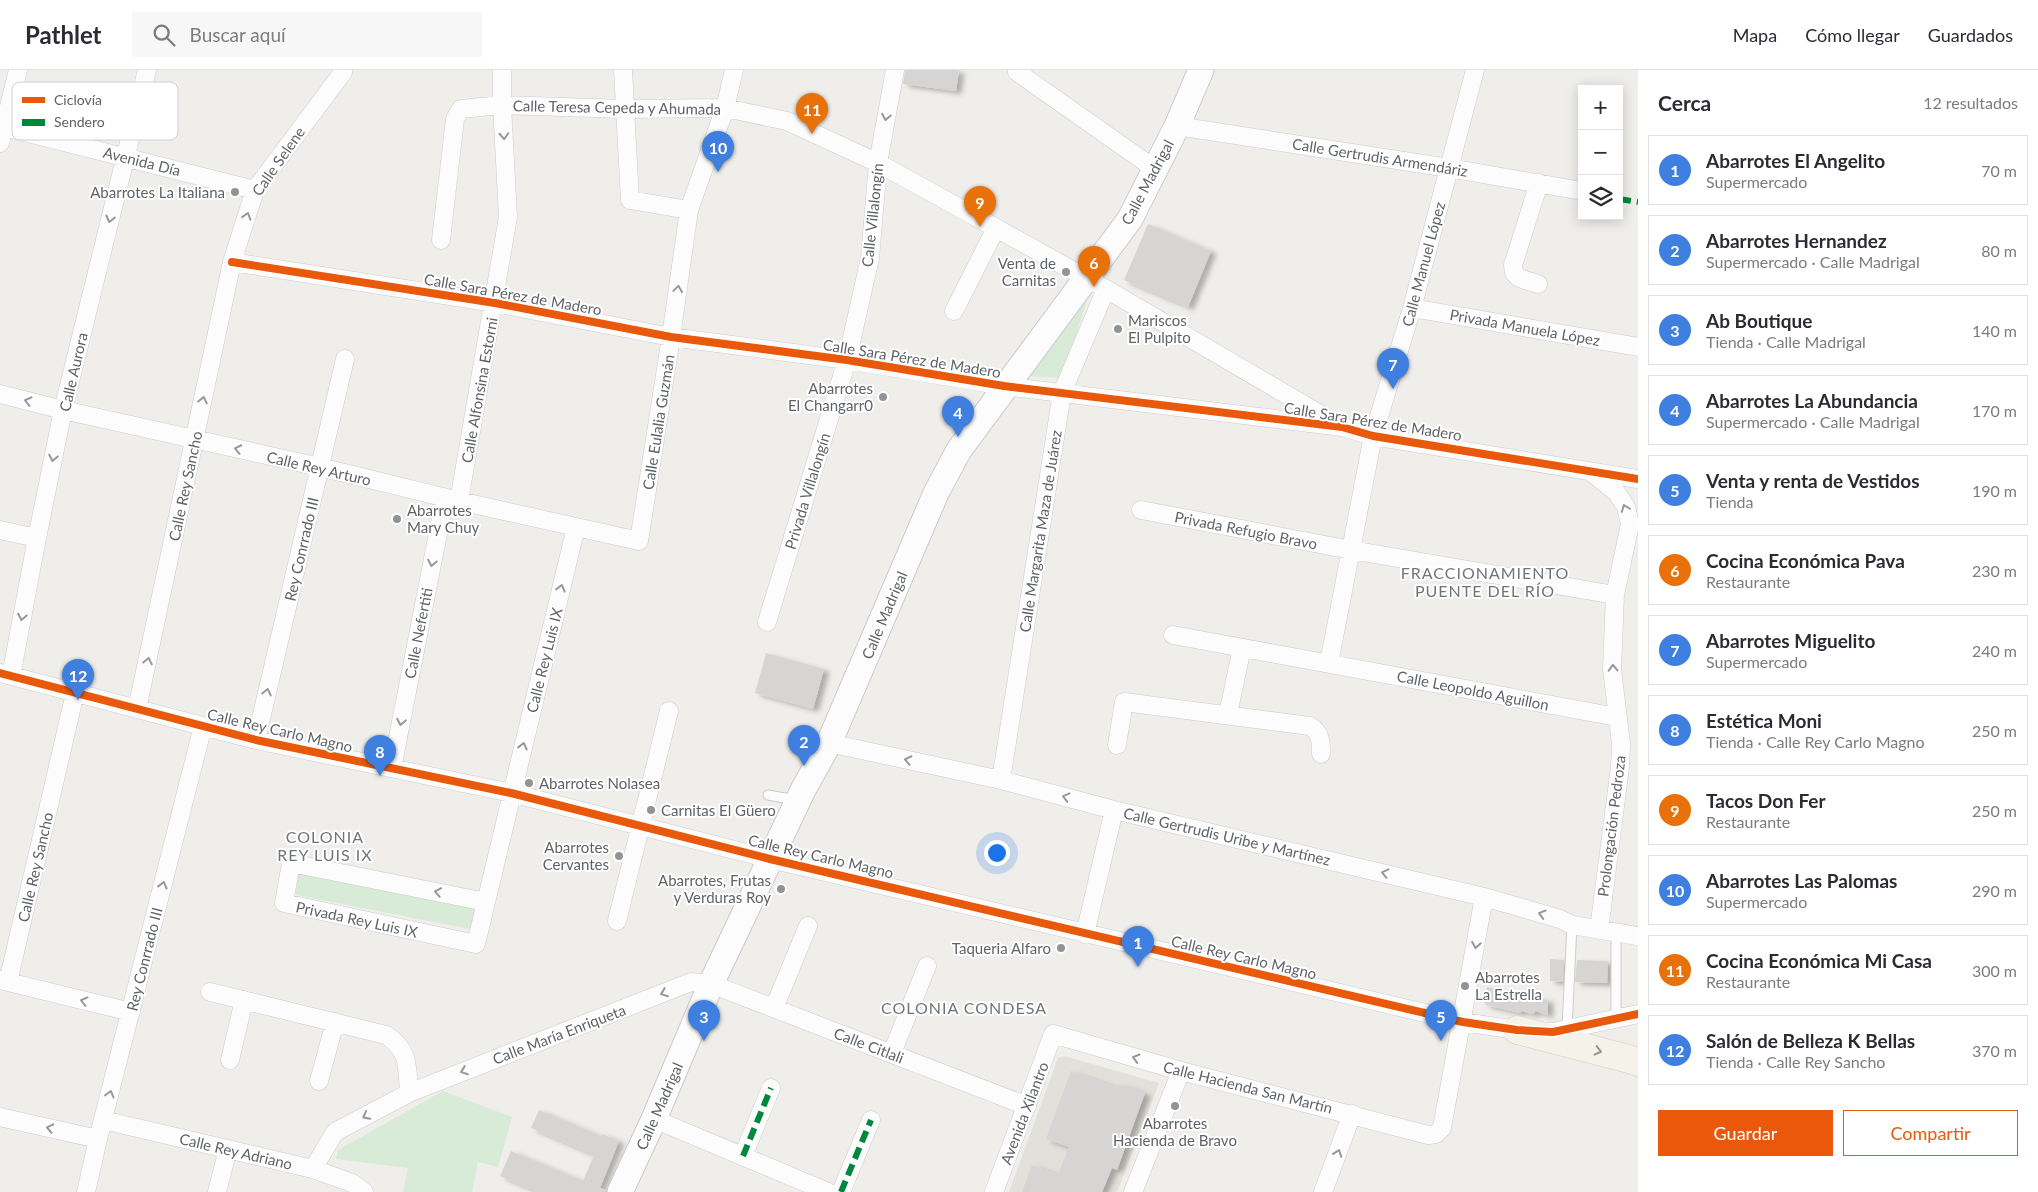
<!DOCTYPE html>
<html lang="es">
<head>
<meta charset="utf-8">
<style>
  :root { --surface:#fff; --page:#f7f7f7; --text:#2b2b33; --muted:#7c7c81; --line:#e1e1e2; --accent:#ea580c }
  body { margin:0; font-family:Lato,sans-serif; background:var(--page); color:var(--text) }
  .controls { position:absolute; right:15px; top:15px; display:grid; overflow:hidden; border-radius:0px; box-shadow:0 2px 12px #0003 }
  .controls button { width:45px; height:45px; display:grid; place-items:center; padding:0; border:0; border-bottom:1px solid var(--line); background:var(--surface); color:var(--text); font:25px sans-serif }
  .you { position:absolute; left:996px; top:782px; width:18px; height:18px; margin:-12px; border:4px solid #fff; border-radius:50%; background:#1a73e8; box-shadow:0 0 0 8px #1a73e833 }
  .badge { display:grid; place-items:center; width:32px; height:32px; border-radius:50%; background:var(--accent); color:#fff; font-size:16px; font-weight:700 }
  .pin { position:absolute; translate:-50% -41px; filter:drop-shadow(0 1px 2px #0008) }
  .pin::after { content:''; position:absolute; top:26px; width:18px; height:15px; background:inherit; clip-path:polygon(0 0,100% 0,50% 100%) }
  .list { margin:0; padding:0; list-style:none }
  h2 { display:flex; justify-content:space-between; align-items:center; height:65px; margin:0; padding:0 20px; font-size:21px }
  h2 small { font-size:16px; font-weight:400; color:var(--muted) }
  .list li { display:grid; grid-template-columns:32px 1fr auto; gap:15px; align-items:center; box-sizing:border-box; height:70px; margin:0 10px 10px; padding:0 10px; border:1px solid var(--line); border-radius:0px }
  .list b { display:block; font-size:19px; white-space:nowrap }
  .list p { margin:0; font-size:16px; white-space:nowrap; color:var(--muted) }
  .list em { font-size:16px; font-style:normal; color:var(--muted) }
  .actions { display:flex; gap:10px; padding:15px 20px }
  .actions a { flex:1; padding:11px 0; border:1px solid var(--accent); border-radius:0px; text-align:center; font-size:18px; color:var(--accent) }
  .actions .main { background:var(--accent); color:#fff }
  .icon { flex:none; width:28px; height:28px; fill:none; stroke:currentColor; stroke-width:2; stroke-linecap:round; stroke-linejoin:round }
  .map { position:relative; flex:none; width:1638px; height:1122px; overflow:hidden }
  header { display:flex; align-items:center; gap:30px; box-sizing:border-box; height:70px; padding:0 25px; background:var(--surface); border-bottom:1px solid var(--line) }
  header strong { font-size:24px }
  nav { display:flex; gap:28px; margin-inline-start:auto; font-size:18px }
  .search { width:350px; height:45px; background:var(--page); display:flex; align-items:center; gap:12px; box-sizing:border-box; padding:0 18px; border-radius:0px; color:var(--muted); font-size:19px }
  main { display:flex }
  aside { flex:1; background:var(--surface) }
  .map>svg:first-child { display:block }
  .education { fill:#e2e0da }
  .park { fill:#d8ebd6 }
  .building { fill:#d6d5d3; filter:url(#shadow) }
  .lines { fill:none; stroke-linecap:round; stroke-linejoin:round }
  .lane-casing { stroke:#cbcccc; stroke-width:11 }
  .street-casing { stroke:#cbcccc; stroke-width:19 }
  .secondary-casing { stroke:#cacacb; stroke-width:27 }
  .primary-casing { stroke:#d7ceb8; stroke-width:29 }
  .lane { stroke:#fdfcfc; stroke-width:9 }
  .street { stroke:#fdfcfc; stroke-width:18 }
  .secondary { stroke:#fdfcfc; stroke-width:25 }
  .primary { stroke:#f4f2e9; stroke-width:28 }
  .quiet { stroke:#00873e; stroke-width:6; stroke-dasharray:12 6; stroke-linecap:butt }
  .cycleway-casing { stroke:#fff; stroke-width:11 }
  .cycleway { stroke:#e8590c; stroke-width:8 }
  .oneway { stroke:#96999c }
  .oneway2 { stroke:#939595 }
  .poi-dot { fill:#919496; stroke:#fff; stroke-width:2 }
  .labels { text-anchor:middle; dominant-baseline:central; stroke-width:4; stroke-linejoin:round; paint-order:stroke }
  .street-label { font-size:15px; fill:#5f6368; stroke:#fff }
  .poi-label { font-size:15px; fill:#5f6368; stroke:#fff; text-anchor:end }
  .neighbourhood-label { font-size:16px; letter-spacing:1px; fill:#70757a; stroke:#fff }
  .key { fill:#fff; stroke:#cfd0d2; stroke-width:1 }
  .key-label { font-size:14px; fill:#5f6368 }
</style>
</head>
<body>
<header>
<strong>Pathlet</strong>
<div class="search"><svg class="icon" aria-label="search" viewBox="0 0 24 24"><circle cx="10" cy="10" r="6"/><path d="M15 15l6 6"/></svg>Buscar aquí</div>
<nav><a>Mapa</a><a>Cómo llegar</a><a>Guardados</a></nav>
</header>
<main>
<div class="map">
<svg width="1638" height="1122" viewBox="0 0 1638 1122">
  <defs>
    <filter id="shadow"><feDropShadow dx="5.5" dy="3" stdDeviation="2.5" flood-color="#0004"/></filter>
  </defs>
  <rect width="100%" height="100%" fill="#efeeea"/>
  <path class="education" d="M1064 986 1159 1013 1117 1122H1009L1058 988Z"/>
  <path class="park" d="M1091 218 1062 308 1026 306Z
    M298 804 479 836 475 860 296 825Z
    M443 1021 512 1047 498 1097 478 1092 472 1122H403L408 1098 336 1089 338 1080Z"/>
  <path class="building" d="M905 0H959L956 21 903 14Z
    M1148 154 1211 181 1188 237 1124 210Z
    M766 583 824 599 813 639 755 623Z
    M1550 889 1564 890 1563 912 1550 911Z
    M1577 890 1608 891 1607 913 1575 912Z
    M1487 917 1548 930V945L1535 941 1533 944 1522 941 1520 943 1486 935 1484 932Z
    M1071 1001 1118 1018 1119 1014 1145 1023 1117 1100 1112 1098 1102 1122H1022L1032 1095 1058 1105 1069 1077 1046 1069Z
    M539 1040 601 1066 602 1064 619 1071 600 1118 606 1120V1122H538L500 1106 511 1081 583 1111 594 1085 531 1058Z"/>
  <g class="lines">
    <g class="lane-casing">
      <path id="lane" d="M768 725 796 730
        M1616 862V948
        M1567 958 1572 855"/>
    </g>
    <g class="street-casing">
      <path id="street" d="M623 0 630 130 689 140
        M1018 0 1017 2 1155 99
        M0 56 255 120
        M1177 56 1449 98 1582 121
        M0 73 18 0
        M441 170 455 49 461 39 502 35 624 39 725 38 787 51 878 93 996 158 1106 219 1335 353
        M232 192 495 233 671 267 847 290 1004 316 1342 357 1373 366 1638 409
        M1538 214 1519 208 1514 203 1513 195 1539 113
        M1412 238 1638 277
        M954 241 996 158
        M0 324 63 340 320 397 459 431 639 471 671 267 689 140 725 38 734 0
        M1591 402 1616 422 1626 437 1630 454 1615 525 1612 599 1621 674 1620 697 1599 860
        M459 431 508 147 502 35V0
        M1141 440 1351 480 1615 525
        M0 460 37 468
        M767 552 847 290 870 188 878 93 895 0
        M1173 565 1617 647
        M1329 593 1373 366 1412 238 1475 0
        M0 603 256 670 511 723 770 789 1463 952 1517 960 1553 962 1638 944
        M11 606 37 468 63 340 147 0
        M137 639 232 192 255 120 343 2 342 0
        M1228 644 1242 578
        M256 670 345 289
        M829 673 1001 710 1114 740 1484 827 1560 849 1572 855 1638 866
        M1117 675 1124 632 1310 656C1321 663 1321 672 1321 684
        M392 698 445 428
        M1001 710 1062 323 1106 219
        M486 832 291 793 284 833 476 874 576 457
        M617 851 669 641
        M1085 864 1114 740
        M0 910 131 942
        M8 912 75 623
        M210 922 386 965C410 980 407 998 409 1023
        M774 938 808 856
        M892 983 927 896
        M230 990 244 930
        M319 1011 335 952
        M0 1047 98 1069
        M654 1049 828 1122
        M103 1050 313 1099 352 1113 364 1122
        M743 1086 771 1018
        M313 1099 335 1062 409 1023 691 912 711 914 1027 1036
        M86 1122 98 1069 203 656
        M217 1122 228 1079
        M841 1122 871 1050
        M994 1122 1053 964 1181 1001 1428 1065 1436 1064 1442 1058 1484 827
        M1133 1122 1181 1001
        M1323 1122 1352 1044"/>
    </g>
    <g class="secondary-casing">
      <path id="secondary" d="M620 1122 654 1049 711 914 803 720 829 673 936 423 959 380 1130 149 1177 56 1201 0"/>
    </g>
    <g class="primary-casing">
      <path id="primary" d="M1517 960 1629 989 1638 992"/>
    </g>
    <use href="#lane" class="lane"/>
    <use href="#street" class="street"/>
    <use href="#secondary" class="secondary"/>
    <use href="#primary" class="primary"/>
    <path class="quiet" d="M1619 129 1638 132
      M743 1086 771 1018
      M841 1122 871 1050"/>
    <g class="cycleway-casing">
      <path id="cycleway" d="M232 192 495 233 671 267 847 290 1004 316 1342 357 1373 366 1638 409
        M0 603 256 670 511 723 770 789 1463 952 1517 960 1553 962 1638 944"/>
    </g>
    <use href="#cycleway" class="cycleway"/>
  </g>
  <defs><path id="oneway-chevron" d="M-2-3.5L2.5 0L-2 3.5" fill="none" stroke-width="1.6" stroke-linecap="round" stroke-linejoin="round" transform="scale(1.25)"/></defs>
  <g class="oneway">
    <use href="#oneway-chevron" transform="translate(886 47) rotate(101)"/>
    <use href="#oneway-chevron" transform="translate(504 66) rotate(87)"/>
    <use href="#oneway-chevron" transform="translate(247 146) rotate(-73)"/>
    <use href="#oneway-chevron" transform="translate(110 149) rotate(104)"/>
    <use href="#oneway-chevron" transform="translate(678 219) rotate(-82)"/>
    <use href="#oneway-chevron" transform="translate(203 330) rotate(-78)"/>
    <use href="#oneway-chevron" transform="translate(28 331) rotate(-166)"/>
    <use href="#oneway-chevron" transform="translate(238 379) rotate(-168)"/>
    <use href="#oneway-chevron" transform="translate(53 388) rotate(102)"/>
    <use href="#oneway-chevron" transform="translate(1625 438) rotate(-111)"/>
    <use href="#oneway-chevron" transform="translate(432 493) rotate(101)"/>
    <use href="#oneway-chevron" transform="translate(561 518) rotate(-76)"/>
    <use href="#oneway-chevron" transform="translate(22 547) rotate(101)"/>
    <use href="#oneway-chevron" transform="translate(148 591) rotate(-78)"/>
    <use href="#oneway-chevron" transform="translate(1613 598) rotate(-91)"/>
    <use href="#oneway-chevron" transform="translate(267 622) rotate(-77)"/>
    <use href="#oneway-chevron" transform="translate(401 652) rotate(101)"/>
    <use href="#oneway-chevron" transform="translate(523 676) rotate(-76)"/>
    <use href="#oneway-chevron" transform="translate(908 690) rotate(-168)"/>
    <use href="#oneway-chevron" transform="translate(1066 727) rotate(-165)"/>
    <use href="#oneway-chevron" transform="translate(1385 803) rotate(-167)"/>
    <use href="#oneway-chevron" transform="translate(163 815) rotate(-76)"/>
    <use href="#oneway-chevron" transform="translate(438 822) rotate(-169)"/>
    <use href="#oneway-chevron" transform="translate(1542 844) rotate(-164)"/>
    <use href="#oneway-chevron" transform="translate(1476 875) rotate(100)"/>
    <use href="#oneway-chevron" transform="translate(664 923) rotate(159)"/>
    <use href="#oneway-chevron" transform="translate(84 931) rotate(-166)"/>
    <use href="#oneway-chevron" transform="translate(1136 988) rotate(-164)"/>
    <use href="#oneway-chevron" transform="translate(464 1001) rotate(159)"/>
    <use href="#oneway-chevron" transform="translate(110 1024) rotate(-75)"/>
    <use href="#oneway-chevron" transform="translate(366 1046) rotate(152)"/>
    <use href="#oneway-chevron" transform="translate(50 1058) rotate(-167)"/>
    <use href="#oneway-chevron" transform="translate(1338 1083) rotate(-70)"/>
  </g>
  <use class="oneway2" href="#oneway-chevron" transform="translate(1598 981) rotate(14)"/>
  <g class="poi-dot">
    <circle cx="235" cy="122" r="5"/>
    <circle cx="1066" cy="202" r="5"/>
    <circle cx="1118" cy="259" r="5"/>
    <circle cx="883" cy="327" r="5"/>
    <circle cx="397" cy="449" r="5"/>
    <circle cx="529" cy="713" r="5"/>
    <circle cx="651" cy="740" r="5"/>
    <circle cx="619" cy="786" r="5"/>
    <circle cx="781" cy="819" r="5"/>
    <circle cx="1061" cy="878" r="5"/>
    <circle cx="1465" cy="916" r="5"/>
    <circle cx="1175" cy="1036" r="5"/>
  </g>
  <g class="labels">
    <g class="street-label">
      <text transform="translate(617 37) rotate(1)">Calle Teresa Cepeda y Ahumada</text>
      <text transform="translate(1380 87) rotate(9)">Calle Gertrudis Armendáriz</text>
      <text transform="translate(142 91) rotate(14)">Avenida Día</text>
      <text transform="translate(278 91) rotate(-55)">Calle Selene</text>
      <text transform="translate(1147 112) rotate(-62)">Calle Madrigal</text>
      <text transform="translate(872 145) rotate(-84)">Calle Villalongín</text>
      <text transform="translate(1423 194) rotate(-75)">Calle Manuel López</text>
      <text transform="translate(513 224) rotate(10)">Calle Sara Pérez de Madero</text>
      <text transform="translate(1525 257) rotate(10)">Privada Manuela López</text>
      <text transform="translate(912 288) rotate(9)">Calle Sara Pérez de Madero</text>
      <text transform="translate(73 302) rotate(-77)">Calle Aurora</text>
      <text transform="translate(479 320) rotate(-80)">Calle Alfonsina Estorni</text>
      <text transform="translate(1373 351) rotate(9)">Calle Sara Pérez de Madero</text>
      <text transform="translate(658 352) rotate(-81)">Calle Eulalia Guzmán</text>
      <text transform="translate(319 398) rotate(13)">Calle Rey Arturo</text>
      <text transform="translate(185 416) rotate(-78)">Calle Rey Sancho</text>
      <text transform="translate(807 421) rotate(-73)">Privada Villalongín</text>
      <text transform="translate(1246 460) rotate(11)">Privada Refugio Bravo</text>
      <text transform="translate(1040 461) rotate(-81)">Calle Margarita Maza de Juárez</text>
      <text transform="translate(301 479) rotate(-77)">Rey Conrrado III</text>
      <text transform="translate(884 545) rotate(-67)">Calle Madrigal</text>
      <text transform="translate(418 563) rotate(-79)">Calle Nefertiti</text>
      <text transform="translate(544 590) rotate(-76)">Calle Rey Luis IX</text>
      <text transform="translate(1473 620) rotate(11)">Calle Leopoldo Aguillon</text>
      <text transform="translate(280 660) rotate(13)">Calle Rey Carlo Magno</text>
      <text transform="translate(1611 756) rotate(-83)">Prolongación Pedroza</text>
      <text transform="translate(1227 766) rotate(13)">Calle Gertrudis Uribe y Martínez</text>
      <text transform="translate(821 786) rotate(13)">Calle Rey Carlo Magno</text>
      <text transform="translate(35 797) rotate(-77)">Calle Rey Sancho</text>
      <text transform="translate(357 849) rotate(12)">Privada Rey Luis IX</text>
      <text transform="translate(1244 887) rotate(13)">Calle Rey Carlo Magno</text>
      <text transform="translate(144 889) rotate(-76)">Rey Conrrado III</text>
      <text transform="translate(559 964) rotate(-21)">Calle María Enriqueta</text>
      <text transform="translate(869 975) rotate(21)">Calle Citlali</text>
      <text transform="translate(1248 1017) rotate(14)">Calle Hacienda San Martín</text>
      <text transform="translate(659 1036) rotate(-66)">Calle Madrigal</text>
      <text transform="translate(1024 1043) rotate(-69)">Avenida Xilantro</text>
      <text transform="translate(236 1081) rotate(13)">Calle Rey Adriano</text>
    </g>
    <g class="poi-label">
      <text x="225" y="122">Abarrotes La Italiana</text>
      <text x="1056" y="193">Venta de<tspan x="1056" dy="17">Carnitas</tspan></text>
      <text x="1128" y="250" text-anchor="start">Mariscos<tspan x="1128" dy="17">El Pulpito</tspan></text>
      <text x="873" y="318">Abarrotes<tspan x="873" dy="17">El Changarr0</tspan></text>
      <text x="407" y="440" text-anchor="start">Abarrotes<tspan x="407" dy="17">Mary Chuy</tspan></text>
      <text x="539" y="713" text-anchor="start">Abarrotes Nolasea</text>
      <text x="661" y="740" text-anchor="start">Carnitas El Güero</text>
      <text x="609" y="777">Abarrotes<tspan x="609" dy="17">Cervantes</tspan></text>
      <text x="771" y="810">Abarrotes, Frutas<tspan x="771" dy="17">y Verduras Roy</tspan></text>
      <text x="1051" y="878">Taqueria Alfaro</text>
      <text x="1475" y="907" text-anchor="start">Abarrotes<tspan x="1475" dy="17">La Estrella</tspan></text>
      <text x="1175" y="1053" text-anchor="middle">Abarrotes<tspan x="1175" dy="17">Hacienda de Bravo</tspan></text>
    </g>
    <g class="neighbourhood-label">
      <text x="1485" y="502">FRACCIONAMIENTO<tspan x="1485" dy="18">PUENTE DEL RÍO</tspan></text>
      <text x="325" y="766">COLONIA<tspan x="325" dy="18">REY LUIS IX</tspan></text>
      <text x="964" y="937">COLONIA CONDESA</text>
    </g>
  </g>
  <rect x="12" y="12" width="166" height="58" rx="8" class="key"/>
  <rect x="22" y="27" width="23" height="6" fill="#e8590c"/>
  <rect x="22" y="49" width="23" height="7" fill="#00873e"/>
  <g class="key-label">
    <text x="54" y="35">Ciclovía</text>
    <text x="54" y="57">Sendero</text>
  </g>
</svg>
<div class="controls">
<button>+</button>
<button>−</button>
<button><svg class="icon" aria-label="layers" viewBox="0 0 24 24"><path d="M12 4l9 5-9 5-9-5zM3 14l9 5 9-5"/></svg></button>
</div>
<div class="you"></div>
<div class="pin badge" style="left:1138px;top:897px;background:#3f7fe0">1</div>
<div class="pin badge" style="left:804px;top:696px;background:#3f7fe0">2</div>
<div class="pin badge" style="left:704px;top:971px;background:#3f7fe0">3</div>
<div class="pin badge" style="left:958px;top:367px;background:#3f7fe0">4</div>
<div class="pin badge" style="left:1441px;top:971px;background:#3f7fe0">5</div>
<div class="pin badge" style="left:1094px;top:217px;background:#e8710a">6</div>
<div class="pin badge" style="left:1393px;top:319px;background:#3f7fe0">7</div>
<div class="pin badge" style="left:380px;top:706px;background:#3f7fe0">8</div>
<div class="pin badge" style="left:980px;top:157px;background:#e8710a">9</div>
<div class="pin badge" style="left:718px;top:102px;background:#3f7fe0">10</div>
<div class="pin badge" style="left:812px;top:64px;background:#e8710a">11</div>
<div class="pin badge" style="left:78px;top:630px;background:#3f7fe0">12</div>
</div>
<aside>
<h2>Cerca<small>12 resultados</small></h2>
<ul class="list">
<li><span class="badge" style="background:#3f7fe0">1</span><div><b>Abarrotes El Angelito</b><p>Supermercado</p></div><em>70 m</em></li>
<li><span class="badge" style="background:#3f7fe0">2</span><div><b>Abarrotes Hernandez</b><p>Supermercado · Calle Madrigal</p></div><em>80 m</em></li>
<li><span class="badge" style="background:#3f7fe0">3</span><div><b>Ab Boutique</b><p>Tienda · Calle Madrigal</p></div><em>140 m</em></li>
<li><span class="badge" style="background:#3f7fe0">4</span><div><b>Abarrotes La Abundancia</b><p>Supermercado · Calle Madrigal</p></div><em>170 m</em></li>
<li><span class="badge" style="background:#3f7fe0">5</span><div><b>Venta y renta de Vestidos</b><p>Tienda</p></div><em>190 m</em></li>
<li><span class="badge" style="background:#e8710a">6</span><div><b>Cocina Económica Pava</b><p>Restaurante</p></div><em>230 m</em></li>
<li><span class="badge" style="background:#3f7fe0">7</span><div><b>Abarrotes Miguelito</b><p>Supermercado</p></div><em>240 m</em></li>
<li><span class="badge" style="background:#3f7fe0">8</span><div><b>Estética Moni</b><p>Tienda · Calle Rey Carlo Magno</p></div><em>250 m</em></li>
<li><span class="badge" style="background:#e8710a">9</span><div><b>Tacos Don Fer</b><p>Restaurante</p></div><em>250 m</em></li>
<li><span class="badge" style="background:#3f7fe0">10</span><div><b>Abarrotes Las Palomas</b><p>Supermercado</p></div><em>290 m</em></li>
<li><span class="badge" style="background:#e8710a">11</span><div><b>Cocina Económica Mi Casa</b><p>Restaurante</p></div><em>300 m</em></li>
<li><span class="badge" style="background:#3f7fe0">12</span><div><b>Salón de Belleza K Bellas</b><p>Tienda · Calle Rey Sancho</p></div><em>370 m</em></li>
</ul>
<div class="actions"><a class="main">Guardar</a><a>Compartir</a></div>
</aside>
</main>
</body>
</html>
